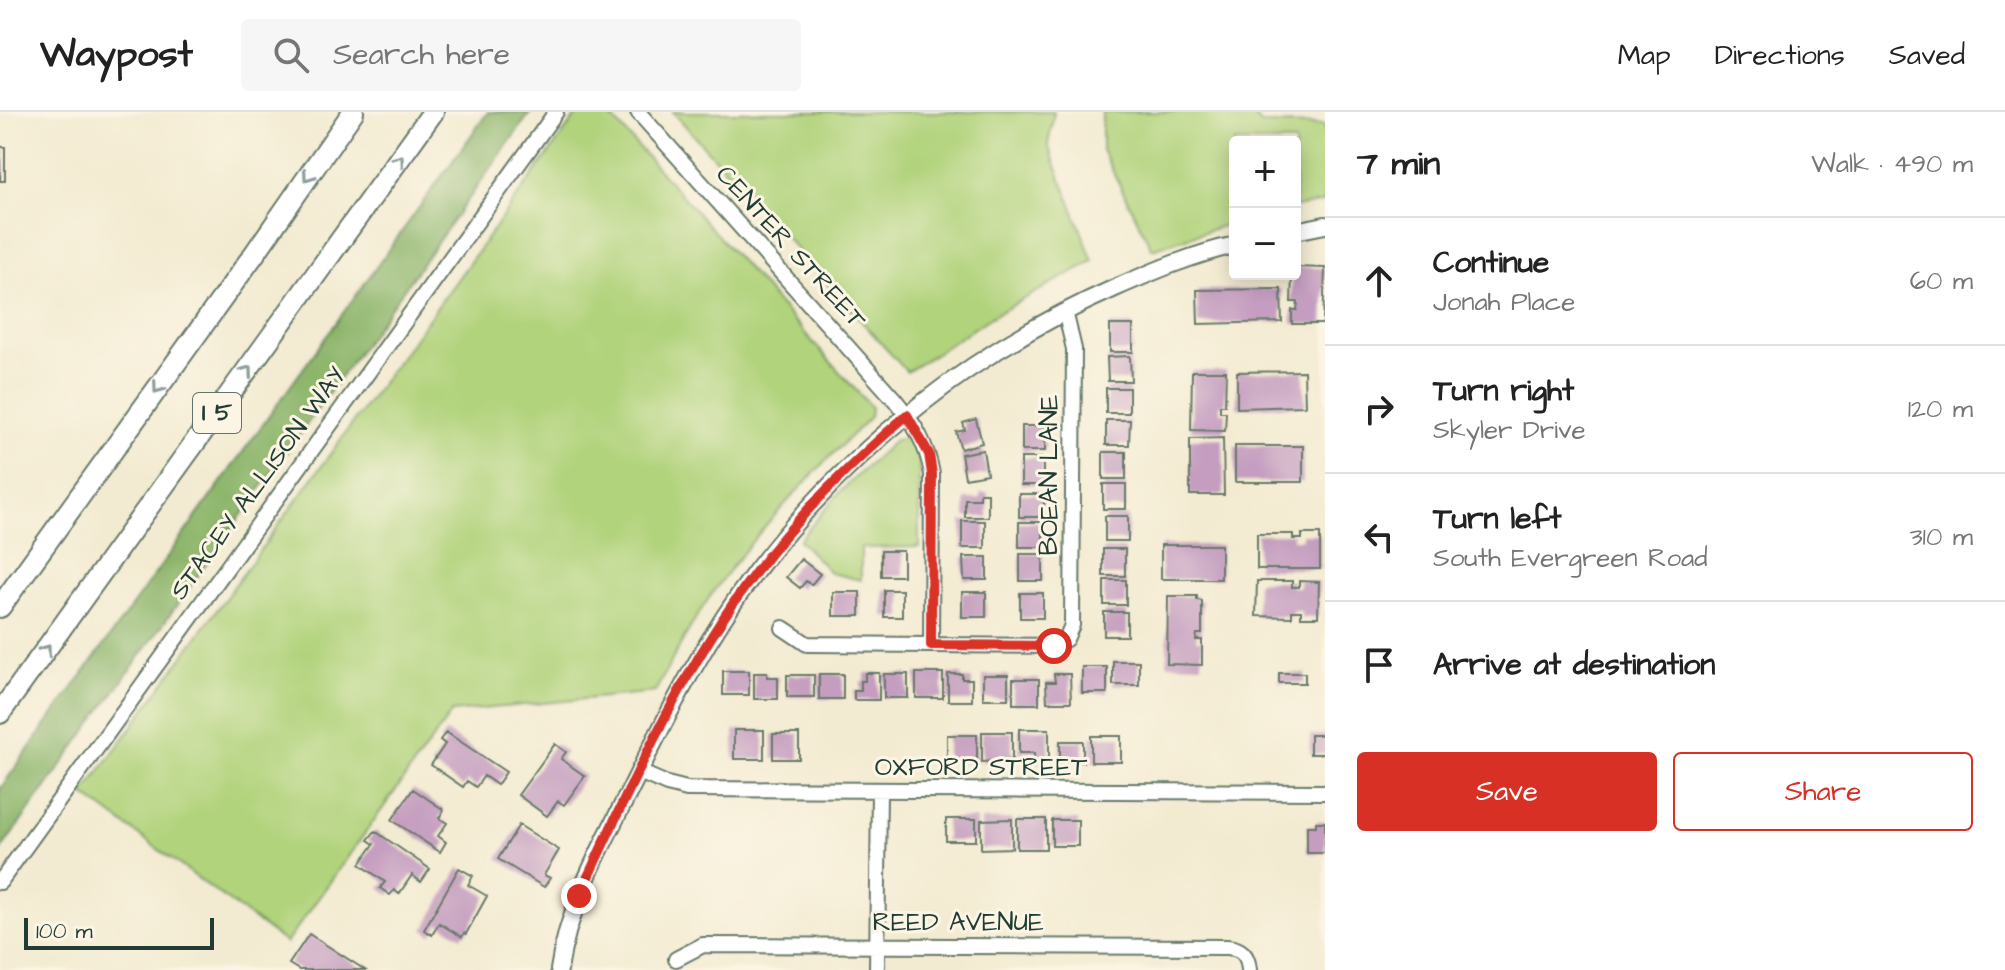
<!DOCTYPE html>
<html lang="en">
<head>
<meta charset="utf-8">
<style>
  :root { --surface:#fff; --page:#f6f6f6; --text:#222; --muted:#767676; --line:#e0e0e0; --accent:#d93025 }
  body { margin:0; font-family:"Architects Daughter",sans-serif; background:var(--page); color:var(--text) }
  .controls { position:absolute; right:24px; top:24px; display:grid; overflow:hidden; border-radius:8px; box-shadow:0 4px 20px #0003 }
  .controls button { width:72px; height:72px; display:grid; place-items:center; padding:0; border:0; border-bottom:2px solid var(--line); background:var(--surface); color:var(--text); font:40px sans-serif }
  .scale { position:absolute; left:24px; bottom:20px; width:190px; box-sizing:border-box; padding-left:8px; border:4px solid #1f3d34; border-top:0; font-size:22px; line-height:28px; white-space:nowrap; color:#1f3d34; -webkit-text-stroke:6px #fcf5e5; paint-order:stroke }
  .stop { position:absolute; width:24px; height:24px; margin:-18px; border:6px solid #d93025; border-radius:50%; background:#fff }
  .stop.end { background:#d93025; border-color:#fff; box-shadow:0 2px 8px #0008 }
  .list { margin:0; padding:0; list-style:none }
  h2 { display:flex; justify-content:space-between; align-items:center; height:104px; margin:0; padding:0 32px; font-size:34px }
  h2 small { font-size:26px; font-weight:400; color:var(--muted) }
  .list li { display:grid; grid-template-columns:52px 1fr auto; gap:24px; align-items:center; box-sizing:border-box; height:128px; padding:0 32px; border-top:2px solid var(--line) }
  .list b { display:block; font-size:30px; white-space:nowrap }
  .list p { margin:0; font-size:26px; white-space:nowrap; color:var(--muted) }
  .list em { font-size:26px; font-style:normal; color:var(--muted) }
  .actions { display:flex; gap:16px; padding:24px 32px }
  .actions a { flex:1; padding:18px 0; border:2px solid var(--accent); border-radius:8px; text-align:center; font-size:28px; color:var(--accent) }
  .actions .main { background:var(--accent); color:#fff }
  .icon { flex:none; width:44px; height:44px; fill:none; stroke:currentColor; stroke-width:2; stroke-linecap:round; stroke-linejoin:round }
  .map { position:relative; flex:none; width:1325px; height:858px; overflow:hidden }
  header { display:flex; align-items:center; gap:48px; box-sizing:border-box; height:112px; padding:0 40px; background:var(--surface); border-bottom:2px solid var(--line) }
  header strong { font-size:38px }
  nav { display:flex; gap:44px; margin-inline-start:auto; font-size:28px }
  .search { width:560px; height:72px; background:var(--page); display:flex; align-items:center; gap:20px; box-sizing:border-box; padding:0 28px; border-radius:8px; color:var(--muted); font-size:30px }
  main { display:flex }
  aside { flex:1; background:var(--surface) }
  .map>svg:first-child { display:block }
  .green { fill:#b1d37b; stroke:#688858; stroke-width:2 }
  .forest { fill:#8cb56b; stroke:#567950; stroke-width:2 }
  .building { fill:#c49dc0 }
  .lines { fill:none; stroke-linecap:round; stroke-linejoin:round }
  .minor-casing { stroke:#697a6b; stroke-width:18 }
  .major-casing { stroke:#697a6b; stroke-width:20 }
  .highway-casing { stroke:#697a6b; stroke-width:24 }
  .minor { stroke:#fff; stroke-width:14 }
  .major { stroke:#fff; stroke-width:16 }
  .highway { stroke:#fff; stroke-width:20 }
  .oneway { stroke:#8f9e9a }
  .route { stroke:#d93025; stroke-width:10 }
  .labels { text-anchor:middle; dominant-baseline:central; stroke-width:6; stroke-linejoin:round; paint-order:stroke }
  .shield { fill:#fcf5e5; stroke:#617469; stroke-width:2 }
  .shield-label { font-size:24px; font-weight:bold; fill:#1f3d34 }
  .street-label { font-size:26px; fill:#1f3d34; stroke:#fcf5e5 }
</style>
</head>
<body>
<header>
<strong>Waypost</strong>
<div class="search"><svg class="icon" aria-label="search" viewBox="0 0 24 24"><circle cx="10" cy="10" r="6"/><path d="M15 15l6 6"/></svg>Search here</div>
<nav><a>Map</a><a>Directions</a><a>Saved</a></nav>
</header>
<main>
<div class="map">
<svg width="1325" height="858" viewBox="0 0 1325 858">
  <rect width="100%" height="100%" fill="#fcf5e5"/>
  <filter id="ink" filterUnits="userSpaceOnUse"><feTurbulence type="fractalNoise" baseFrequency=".0125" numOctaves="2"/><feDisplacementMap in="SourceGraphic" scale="16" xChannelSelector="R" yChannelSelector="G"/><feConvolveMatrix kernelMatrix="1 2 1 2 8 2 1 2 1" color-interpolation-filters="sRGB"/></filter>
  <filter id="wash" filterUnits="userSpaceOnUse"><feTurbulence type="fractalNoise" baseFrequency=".006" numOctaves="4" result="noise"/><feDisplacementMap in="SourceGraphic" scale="32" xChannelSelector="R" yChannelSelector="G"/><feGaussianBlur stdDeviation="1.8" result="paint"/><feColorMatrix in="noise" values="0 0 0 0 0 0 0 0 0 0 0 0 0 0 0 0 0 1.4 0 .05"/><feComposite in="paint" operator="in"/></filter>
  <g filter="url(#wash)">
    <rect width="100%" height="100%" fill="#f3ebd1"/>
    <path class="green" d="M579 0H607L871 295 870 305C817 357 765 410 721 469 695 504 675 542 655 580L452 600 286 831 83 682Z
      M673 0H1054L1048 33 1093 149 991 205 907 260Z
      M1102 0H1250L1261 12 1325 13V90L1295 95V30H1235V110L1152 137 1102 38Z
      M905 327 914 333 919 342V435L861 436V468L831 461 799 428 840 380 895 328Z"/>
    <path class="forest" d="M488 0H531L0 739V677Z"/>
    <g id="blocks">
      <path class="building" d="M0 35H5V69H0Z
        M1295 155 1325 156 1323 212H1292V198H1297L1298 190H1291L1292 162H1295Z
        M1281 177 1282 210 1198 212 1197 178Z
        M1110 213H1133V240H1110Z
        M1130 244 1131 269H1108L1107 245Z
        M1192 259H1226L1225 293H1220V300H1226L1225 319 1191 318Z
        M1304 259 1305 294 1237 296V260Z
        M1106 276H1129V301H1106Z
        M976 307 982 331 961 337 956 320 965 318 963 311Z
        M1106 308H1130L1129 333H1106Z
        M1022 314H1045V339H1022Z
        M1223 326 1224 383H1190V327Z
        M1235 334H1303V370H1235Z
        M983 338 987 362 965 366 961 342Z
        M1103 340H1126V367H1103Z
        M1021 346H1043V373H1021Z
        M1103 372H1126V397H1103Z
        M980 381H988V405H965V387H980Z
        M1019 382H1044V405H1019Z
        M1105 404H1128V429H1105Z
        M962 409H985V436H962Z
        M1019 410H1043V435H1019Z
        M1257 422H1293V427H1302V422H1320V457H1257Z
        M1161 433H1221V467H1161Z
        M1103 437H1125V464H1103Z
        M881 439H903V464H881Z
        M1020 442H1043V469H1020Z
        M963 445H987V468H964Z
        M801 447 820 462 811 473 806 469 800 476 786 465Z
        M1104 468H1126V493H1104Z
        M1257 469H1292V475H1299V469L1319 470 1318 505H1301V499H1292V505L1256 504Z
        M884 478H902V505H884Z
        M833 480H860V504H833Z
        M962 480H986V505H962Z
        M1020 481H1043V506H1020Z
        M1168 484H1197V488L1202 489V522H1197L1196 528H1202V553L1167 552Z
        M1104 500H1127V524H1104Z
        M1113 549H1139V573H1113Z
        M1082 555H1107V581H1082Z
        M723 559H749V583H723Z
        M754 561H767V565H778V587H754Z
        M865 561H879V588H854V579H861V569H865Z
        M916 561H943V586H916Z
        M1279 561H1305V571H1279Z
        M819 562H843V587H819Z
        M884 562H908V586H884Z
        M948 562H962V567H972V589H948Z
        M1054 562H1070L1071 590H1047L1046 570H1055Z
        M787 563H814V585H787Z
        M983 563H1008V587H983Z
        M1013 567H1039V592H1013Z
        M1019 617H1049V650H1034V641H1019Z
        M734 618H764V647H734Z
        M446 620 506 660 497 673 484 664 476 675 467 669 463 675 431 653 445 632 440 628Z
        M982 620H1012V648L982 650Z
        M773 622H799V647H773Z
        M947 623H977V650H947Z
        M1310 623H1325V642H1310Z
        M1091 624H1121V650H1091Z
        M1060 629H1083V650H1060Z
        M555 632 566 640 561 647 585 664 564 693 558 689 547 704 518 683Z
        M413 677 444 698 439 706 447 711 438 724 446 730 440 740 392 708Z
        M946 707H976V729H946Z
        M1012 707V736L981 737V708Z
        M1017 707H1046V737H1017Z
        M1052 708H1078V734H1052Z
        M1316 710H1325V741H1307V714H1316Z
        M519 713 559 738 544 763 550 766 544 775 498 747Z
        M375 719 430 757 421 770 412 763 399 782 394 778 390 783 380 776 385 770 360 752 374 732 368 728Z
        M459 756 473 764 468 773 487 784 466 822 464 821 462 825 439 811 432 823 424 818Z
        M309 822 365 858H299L289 852Z"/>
    </g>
  </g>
  <g filter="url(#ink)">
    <use href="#blocks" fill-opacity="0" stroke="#697a6b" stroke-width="2"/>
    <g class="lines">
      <g class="minor-casing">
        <path id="minor" d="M638 0 895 288C914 311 927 332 932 362L931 533
          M783 516 807 532 1054 534 1066 527 1072 513 1074 237 1065 199
          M639 660 667 672 687 677 1325 680
          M0 770 556 0
          M676 847 703 833 1227 835C1242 836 1248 843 1249 858
          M877 858 879 678"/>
      </g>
      <g class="major-casing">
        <path id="major" d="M1295 119 1325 113
          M559 858C569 789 605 729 635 668 671 595 708 523 757 458 851 335 974 238 1115 176 1154 159 1194 142 1235 133"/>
      </g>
      <g class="highway-casing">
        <path id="highway" d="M0 495 255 141 353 0
          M0 601 433 0"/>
      </g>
      <use href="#minor" class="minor"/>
      <use href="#major" class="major"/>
      <use href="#highway" class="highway"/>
    </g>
    <defs><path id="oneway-chevron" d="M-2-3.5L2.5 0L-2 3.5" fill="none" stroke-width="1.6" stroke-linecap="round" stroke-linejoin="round" transform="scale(2)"/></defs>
    <g class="oneway">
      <use href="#oneway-chevron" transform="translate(399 48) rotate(-54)"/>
      <use href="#oneway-chevron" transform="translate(308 64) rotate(125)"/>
      <use href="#oneway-chevron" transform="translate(247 259) rotate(-54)"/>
      <use href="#oneway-chevron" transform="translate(158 276) rotate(126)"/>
      <use href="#oneway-chevron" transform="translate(46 538) rotate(-54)"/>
    </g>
  </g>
  <g class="lines" filter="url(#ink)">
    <path class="route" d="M579 784C631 673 682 557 756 460 800 401 852 351 907 303L929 342 932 362 931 533 1054 534"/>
  </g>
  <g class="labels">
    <rect class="shield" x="193" y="281" width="48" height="40" rx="6"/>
    <g class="shield-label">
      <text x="217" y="301">I 5</text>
    </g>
    <g class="street-label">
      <text transform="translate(791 135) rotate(48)">CENTER STREET</text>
      <text transform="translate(1049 363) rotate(-90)">BOEAN LANE</text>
      <text transform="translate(258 371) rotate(-54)">STACEY ALLISON WAY</text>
      <text x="981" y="655">OXFORD STREET</text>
      <text x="958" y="810">REED AVENUE</text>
    </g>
  </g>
</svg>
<div class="controls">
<button>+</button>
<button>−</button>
</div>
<div class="scale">100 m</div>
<div class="stop" style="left:1054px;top:534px"></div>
<div class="stop end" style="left:579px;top:784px"></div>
</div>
<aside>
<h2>7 min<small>Walk · 490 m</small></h2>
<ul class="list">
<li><svg class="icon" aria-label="ahead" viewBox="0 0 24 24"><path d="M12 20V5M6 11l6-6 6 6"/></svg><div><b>Continue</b><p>Jonah Place</p></div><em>60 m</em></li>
<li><svg class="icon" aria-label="right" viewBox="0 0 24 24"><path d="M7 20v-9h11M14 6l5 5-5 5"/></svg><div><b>Turn right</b><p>Skyler Drive</p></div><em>120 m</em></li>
<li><svg class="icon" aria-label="left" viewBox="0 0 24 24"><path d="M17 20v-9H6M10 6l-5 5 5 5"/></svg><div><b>Turn left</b><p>South Evergreen Road</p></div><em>310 m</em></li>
<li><svg class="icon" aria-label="arrive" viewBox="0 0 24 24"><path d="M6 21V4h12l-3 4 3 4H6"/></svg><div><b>Arrive at destination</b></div></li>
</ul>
<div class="actions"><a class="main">Save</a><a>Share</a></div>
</aside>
</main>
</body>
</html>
